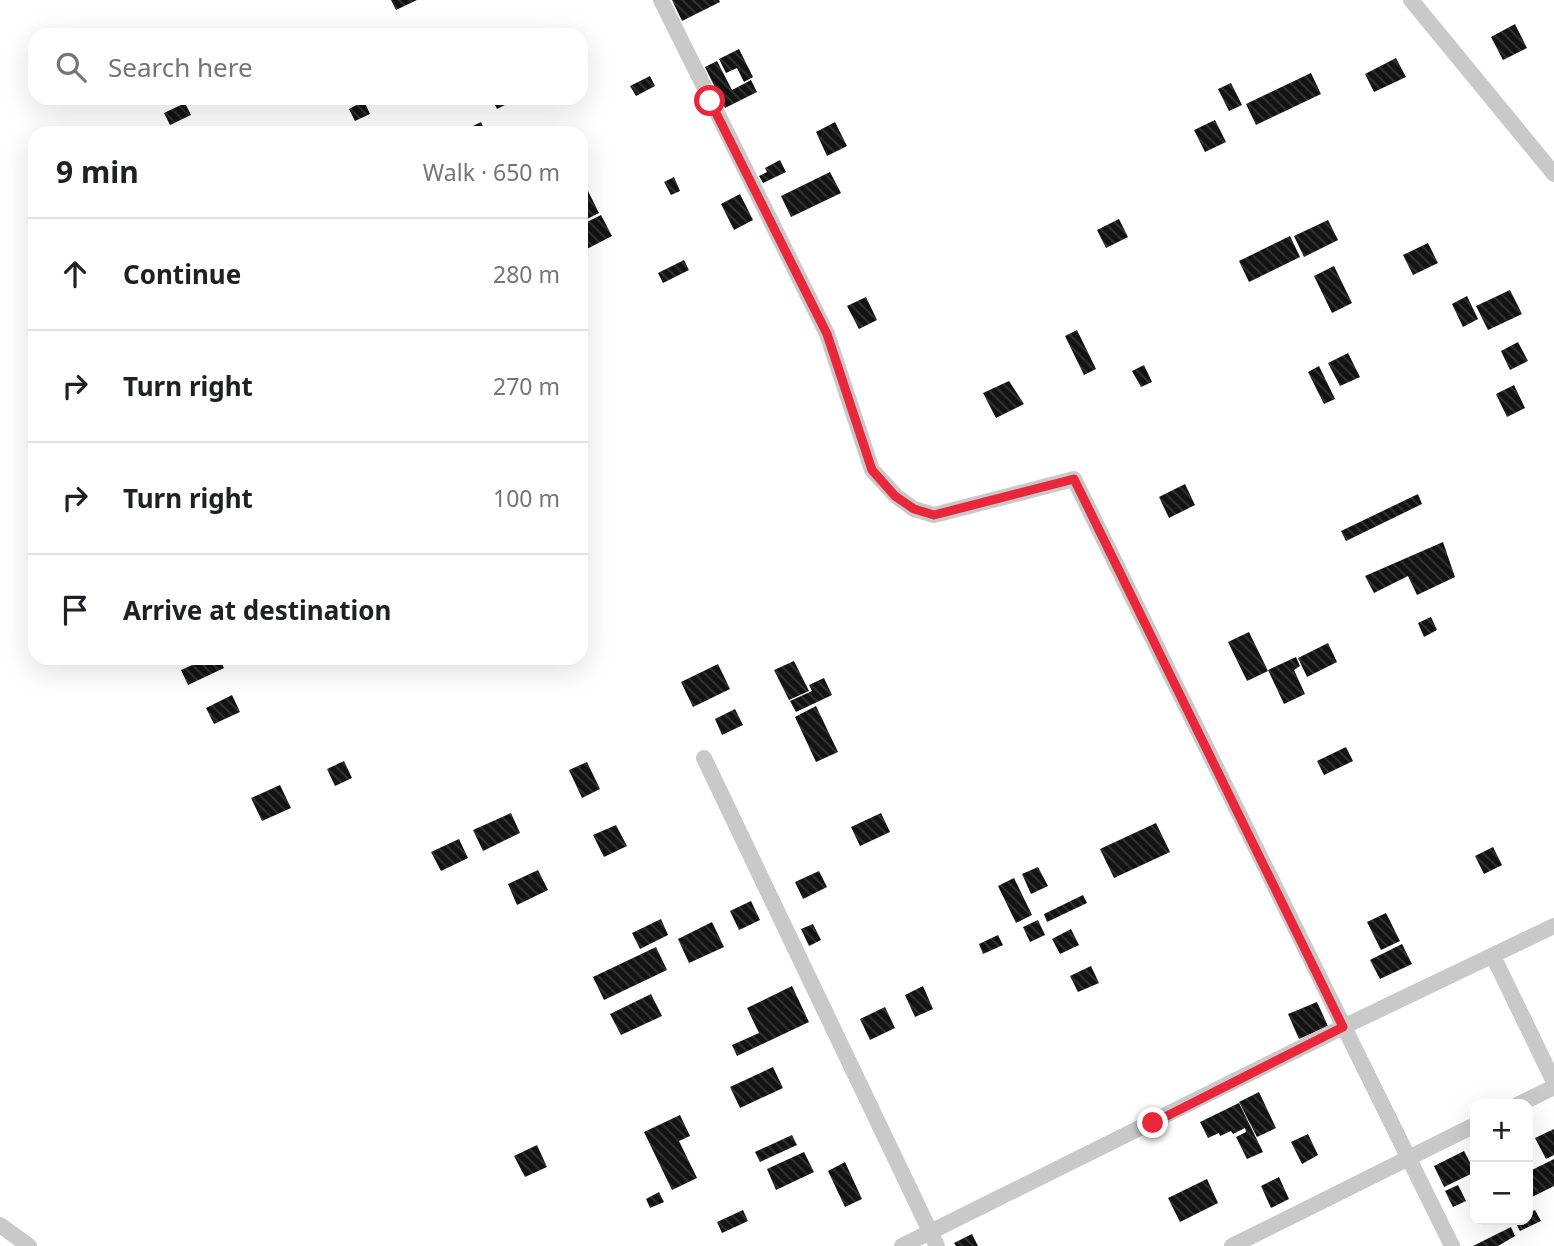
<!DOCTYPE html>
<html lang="en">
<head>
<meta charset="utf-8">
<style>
  :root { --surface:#fff; --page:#f2f2f2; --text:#202124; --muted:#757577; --line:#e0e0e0 }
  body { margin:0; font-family:"Noto Sans",sans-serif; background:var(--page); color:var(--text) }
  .controls { position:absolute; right:21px; bottom:21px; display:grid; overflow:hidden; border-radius:14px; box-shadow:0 7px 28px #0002 }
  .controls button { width:63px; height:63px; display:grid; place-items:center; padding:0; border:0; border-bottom:2px solid var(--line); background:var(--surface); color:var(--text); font:35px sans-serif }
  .stop { position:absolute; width:21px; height:21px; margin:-16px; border:5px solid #e9273b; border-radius:50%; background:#fff }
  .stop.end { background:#e9273b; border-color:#fff; box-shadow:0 2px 7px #0008 }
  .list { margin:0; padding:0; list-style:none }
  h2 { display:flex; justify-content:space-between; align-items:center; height:91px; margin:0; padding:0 28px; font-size:30px }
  h2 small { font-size:23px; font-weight:400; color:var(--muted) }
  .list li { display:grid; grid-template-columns:46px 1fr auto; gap:21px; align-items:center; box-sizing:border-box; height:112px; padding:0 28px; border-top:2px solid var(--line) }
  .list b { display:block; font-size:26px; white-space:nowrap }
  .list em { font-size:23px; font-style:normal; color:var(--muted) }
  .icon { flex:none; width:38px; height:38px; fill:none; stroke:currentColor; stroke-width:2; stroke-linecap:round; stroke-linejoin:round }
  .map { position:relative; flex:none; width:1554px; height:1246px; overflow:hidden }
  .search { position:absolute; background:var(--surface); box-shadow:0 7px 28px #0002; left:28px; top:28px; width:560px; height:77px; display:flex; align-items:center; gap:18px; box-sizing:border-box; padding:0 24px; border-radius:21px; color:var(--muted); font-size:26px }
  .panel { position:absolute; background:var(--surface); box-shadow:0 7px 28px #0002; left:28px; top:126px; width:560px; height:539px; border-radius:21px }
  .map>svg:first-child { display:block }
  .building { fill:url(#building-back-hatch) }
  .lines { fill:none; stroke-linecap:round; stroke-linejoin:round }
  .minor { stroke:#c9c9c9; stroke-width:16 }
  .route { stroke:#e9273b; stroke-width:9 }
</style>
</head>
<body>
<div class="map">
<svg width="1554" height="1246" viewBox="0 0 1554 1246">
  <defs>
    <pattern id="building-back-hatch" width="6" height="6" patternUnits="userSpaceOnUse" patternTransform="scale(1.75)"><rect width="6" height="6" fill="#131313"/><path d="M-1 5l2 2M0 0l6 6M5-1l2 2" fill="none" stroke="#363636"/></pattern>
  </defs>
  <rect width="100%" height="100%" fill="#fff"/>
  <path class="building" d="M391 0H417L396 10Z
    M672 0H719L720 2 682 21Z
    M1515 24 1527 48 1503 60 1491 37Z
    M739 49 753 77 744 82 737 68 726 73 719 59Z
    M1396 58 1406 77 1374 92 1365 74Z
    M717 61 732 90 751 80 757 92 725 108 705 67Z
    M1311 73 1321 94 1256 125 1246 104Z
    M650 76 655 86 636 96 630 86Z
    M1231 83 1242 105 1229 111 1218 89Z
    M491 98H519L497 109Z
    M364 101 370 114 355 121 349 109Z
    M185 103 191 115 170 125 164 113Z
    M1215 120 1226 142 1205 152 1194 130Z
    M481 122 486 133H459Z
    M835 122 847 146 827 156 816 132Z
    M780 160 786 172 763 183 759 176 767 172 765 168Z
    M830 172 841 193 791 217 781 196Z
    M674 177 680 191 671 195 664 182Z
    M588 191 599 213 581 222V194Z
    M740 194 753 220 734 230 721 204Z
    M601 215 612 236 581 252V225Z
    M1119 219 1128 237 1106 248 1097 230Z
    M1328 220 1338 240 1304 257 1294 236Z
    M1290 236 1300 257 1249 282 1239 261Z
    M1428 243 1438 263 1413 275 1403 255Z
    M684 260 689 270 663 283 658 273Z
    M1334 266 1352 303 1332 313 1314 276Z
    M1510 290 1522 314 1488 330 1476 306Z
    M1467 296 1478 319 1463 327 1452 304Z
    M866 297 877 320 859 329 847 306Z
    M1077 330 1096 369 1084 375 1065 336Z
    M1518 342 1528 361 1510 370 1501 351Z
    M1348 353 1360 377 1340 386 1328 363Z
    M1144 365 1152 382 1141 387 1132 371Z
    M1319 366 1335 399 1324 404 1308 372Z
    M1009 381 1024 404 996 418 983 393Z
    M1514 385 1525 408 1507 417 1496 394Z
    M1185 484 1195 505 1169 518 1159 497Z
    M1418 494 1422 504 1346 541 1341 531Z
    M1443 542 1455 577 1417 595 1408 576 1374 593 1365 576Z
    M1431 617 1437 630 1424 637 1418 623Z
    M1249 632 1268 671 1247 681 1228 642Z
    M1328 643 1337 662 1307 677 1298 658Z
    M1296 657 1300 666 1294 670 1305 694 1284 704 1268 670Z
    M198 658H219L224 668 188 685 181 670 199 662Z
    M794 661 809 691 789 700 774 670Z
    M718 664 730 689 693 707 681 682Z
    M824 678 832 695 796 712 790 701 812 691 809 685Z
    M232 695 240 712 214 724 206 708Z
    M816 706 838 752 816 762 795 717Z
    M735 709 743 725 722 735 715 719Z
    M1346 747 1353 761 1324 775 1317 761Z
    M344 761 352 778 335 786 327 769Z
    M587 762 600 789 582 798 569 770Z
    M280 785 291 808 262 821 251 798Z
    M511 813 520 833 483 851 473 830Z
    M881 813 890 832 860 846 851 827Z
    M1156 823 1170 852 1114 878 1100 849Z
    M616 825 627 846 604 857 593 835Z
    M459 839 468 858 441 871 431 852Z
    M1493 847 1502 865 1484 874 1475 856Z
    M1038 867 1048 886 1031 894 1022 874Z
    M538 870 548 890 517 905 508 884Z
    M819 871 827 887 803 899 795 882Z
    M1014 878 1032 915 1016 923 998 886Z
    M1083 895 1087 903 1047 922 1044 914Z
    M751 901 760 920 739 930 730 911Z
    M1386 913 1400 941 1381 950 1367 922Z
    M661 919 668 935 640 949 632 933Z
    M1038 920 1045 935 1030 942 1023 927Z
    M712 922 724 947 689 963 678 939Z
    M813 924 821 940 809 946 801 929Z
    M1071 929 1079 945 1060 954 1052 939Z
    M998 935 1003 945 983 954 979 944Z
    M1402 944 1412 964 1380 979 1370 960Z
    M656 947 667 970 604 1000 593 977Z
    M1091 966 1099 983 1078 992 1070 976Z
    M792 986 809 1022 737 1056 732 1045 759 1033 747 1008Z
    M923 986 933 1009 915 1017 905 995Z
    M651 994 662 1016 621 1035 610 1014Z
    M1317 1002 1328 1026 1299 1039 1288 1014Z
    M885 1007 895 1028 870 1040 860 1019Z
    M773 1067 783 1088 740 1108 730 1087Z
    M1259 1092 1276 1128 1257 1137 1239 1102Z
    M1239 1103 1263 1152 1247 1159 1236 1137 1246 1132 1245 1128 1233 1134 1231 1131 1220 1136 1219 1133 1208 1138 1200 1122Z
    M680 1115 690 1136 679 1141 697 1178 672 1190 644 1132Z
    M1554 1129V1155L1546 1159 1535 1138Z
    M1308 1134 1318 1155 1302 1164 1291 1142Z
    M792 1135 797 1145 760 1162 755 1152Z
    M537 1145 547 1167 525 1177 514 1156Z
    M1464 1151 1475 1172 1444 1187 1434 1166Z
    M804 1152 814 1172 776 1190 767 1169Z
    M1554 1159V1186L1528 1199V1172Z
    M845 1162 862 1199 845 1207 828 1171Z
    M1279 1177 1289 1199 1271 1208 1261 1186Z
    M1207 1179 1218 1203 1180 1222 1168 1198Z
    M1458 1185 1466 1201 1453 1207 1445 1191Z
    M659 1192 664 1202 650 1208 646 1199Z
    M743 1210 748 1221 722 1233 717 1222Z
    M1535 1210 1541 1221 1520 1231 1514 1220H1528V1213Z
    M1511 1227 1515 1236 1498 1246H1473Z
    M972 1234 978 1246H956L954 1243Z"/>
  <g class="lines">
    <path class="minor" d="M661 0 827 334 872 470 896 496 914 509 934 515 1074 479 1452 1246
      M1411 0 1554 174
      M704 758 937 1246
      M1493 956 1554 1082
      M1519 1104 1554 1087
      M0 1225 29 1246
      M902 1246 1343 1027 1554 926
      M1232 1246 1475 1125"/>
  </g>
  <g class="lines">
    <path class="route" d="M710 101 827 334 872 470 895 496 914 509 934 515 1074 479 1343 1027 1153 1123"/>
  </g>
</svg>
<div class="controls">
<button>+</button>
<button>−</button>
</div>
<div class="stop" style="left:710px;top:101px"></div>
<div class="stop end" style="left:1153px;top:1123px"></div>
<div class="search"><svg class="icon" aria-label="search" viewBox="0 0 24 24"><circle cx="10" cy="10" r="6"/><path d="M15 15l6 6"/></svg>Search here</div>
<section class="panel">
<h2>9 min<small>Walk · 650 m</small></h2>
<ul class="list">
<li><svg class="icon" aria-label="ahead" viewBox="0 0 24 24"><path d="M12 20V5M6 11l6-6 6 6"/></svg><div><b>Continue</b></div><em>280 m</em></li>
<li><svg class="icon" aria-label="right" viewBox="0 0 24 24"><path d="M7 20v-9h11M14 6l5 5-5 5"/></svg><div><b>Turn right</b></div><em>270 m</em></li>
<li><svg class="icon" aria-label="right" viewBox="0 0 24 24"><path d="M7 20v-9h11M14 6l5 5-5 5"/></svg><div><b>Turn right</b></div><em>100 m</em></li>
<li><svg class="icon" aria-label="arrive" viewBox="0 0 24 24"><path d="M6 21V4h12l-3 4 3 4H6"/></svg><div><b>Arrive at destination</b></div></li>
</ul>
</section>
</div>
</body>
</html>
